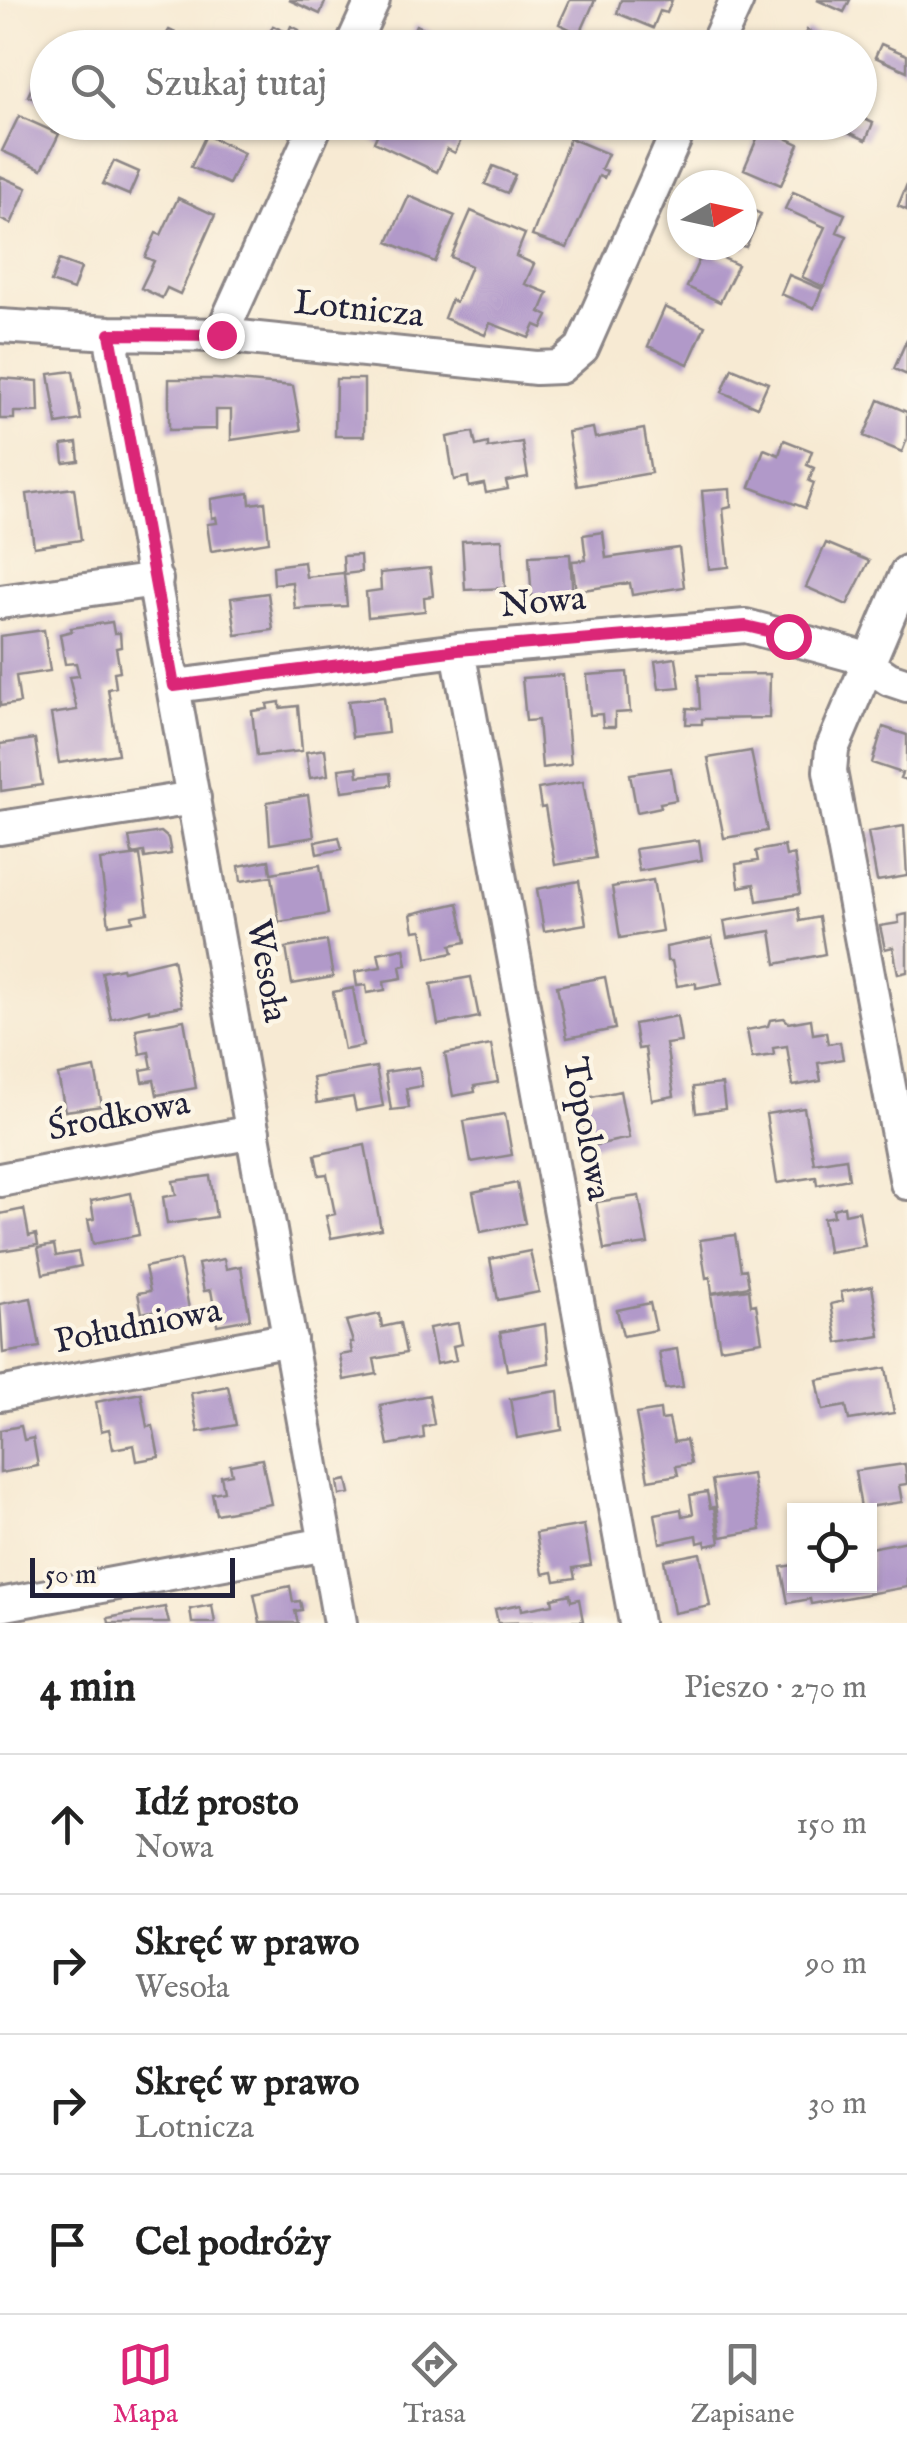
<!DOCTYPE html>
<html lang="pl">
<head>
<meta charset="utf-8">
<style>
  :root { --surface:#fff; --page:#f2f2f2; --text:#222; --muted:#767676; --line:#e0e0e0; --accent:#db2777 }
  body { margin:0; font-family:"IM FELL English",serif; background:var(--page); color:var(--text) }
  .controls { position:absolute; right:30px; bottom:30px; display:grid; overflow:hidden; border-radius:0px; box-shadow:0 2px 8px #0004 }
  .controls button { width:90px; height:90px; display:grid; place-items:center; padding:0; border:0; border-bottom:2px solid var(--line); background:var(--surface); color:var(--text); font:50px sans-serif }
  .compass { position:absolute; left:667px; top:170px; width:90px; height:90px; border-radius:50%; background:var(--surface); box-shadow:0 2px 8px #0004; rotate:81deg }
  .scale { position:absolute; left:30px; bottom:25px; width:205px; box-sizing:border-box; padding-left:10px; border:5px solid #22223b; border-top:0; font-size:28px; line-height:35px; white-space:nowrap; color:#22223b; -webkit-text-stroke:8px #fcf5e5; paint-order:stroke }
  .stop { position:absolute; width:30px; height:30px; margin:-22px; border:8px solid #db2777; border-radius:50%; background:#fff }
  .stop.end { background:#db2777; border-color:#fff; box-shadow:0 2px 10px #0008 }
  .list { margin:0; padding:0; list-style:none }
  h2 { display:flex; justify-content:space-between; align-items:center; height:130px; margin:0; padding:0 40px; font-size:42px }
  h2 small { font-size:32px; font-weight:400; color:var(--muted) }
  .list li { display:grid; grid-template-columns:65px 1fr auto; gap:30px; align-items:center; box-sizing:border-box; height:140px; padding:0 40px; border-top:2px solid var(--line) }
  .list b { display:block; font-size:38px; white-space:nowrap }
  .list p { margin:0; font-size:32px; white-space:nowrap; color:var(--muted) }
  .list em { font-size:32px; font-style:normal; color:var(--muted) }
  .icon { flex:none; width:55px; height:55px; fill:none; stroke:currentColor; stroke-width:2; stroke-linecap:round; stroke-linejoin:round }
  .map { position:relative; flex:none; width:907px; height:1623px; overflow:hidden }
  .search { position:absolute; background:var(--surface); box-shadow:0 2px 8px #0004; left:30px; right:30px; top:30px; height:110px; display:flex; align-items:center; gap:25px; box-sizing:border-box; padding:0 35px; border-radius:55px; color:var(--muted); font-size:38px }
  .sheet { height:690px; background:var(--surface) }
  nav { display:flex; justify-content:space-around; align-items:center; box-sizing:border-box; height:140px; border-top:2px solid var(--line); background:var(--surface); font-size:28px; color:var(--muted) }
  nav a { display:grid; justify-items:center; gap:5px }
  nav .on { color:var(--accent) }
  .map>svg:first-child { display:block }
  .building { fill:#b199c9 }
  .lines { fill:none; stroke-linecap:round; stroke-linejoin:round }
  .minor-casing { stroke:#8c8687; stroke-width:38 }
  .minor { stroke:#fff; stroke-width:32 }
  .route { stroke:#db2777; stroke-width:12 }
  .labels { text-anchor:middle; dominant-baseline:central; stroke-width:9; stroke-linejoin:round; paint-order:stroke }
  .street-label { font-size:35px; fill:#22223b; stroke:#fcf5e5 }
</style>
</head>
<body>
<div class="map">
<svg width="907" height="1623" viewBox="0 0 907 1623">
  <rect width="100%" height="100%" fill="#fcf5e5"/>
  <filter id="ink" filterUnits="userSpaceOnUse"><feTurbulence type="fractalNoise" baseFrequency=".01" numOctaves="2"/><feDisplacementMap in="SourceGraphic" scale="20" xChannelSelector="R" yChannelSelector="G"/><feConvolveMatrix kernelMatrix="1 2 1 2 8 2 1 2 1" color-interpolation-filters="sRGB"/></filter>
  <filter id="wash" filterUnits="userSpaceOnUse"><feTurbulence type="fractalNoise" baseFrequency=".0048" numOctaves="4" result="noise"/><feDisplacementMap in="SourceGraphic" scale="40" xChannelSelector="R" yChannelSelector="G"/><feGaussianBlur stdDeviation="2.25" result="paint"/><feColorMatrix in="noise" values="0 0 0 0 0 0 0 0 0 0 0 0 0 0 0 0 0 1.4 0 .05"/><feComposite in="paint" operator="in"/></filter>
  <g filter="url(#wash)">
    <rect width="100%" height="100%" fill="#f7ead3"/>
    <g id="blocks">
      <path class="building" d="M289 0H326L320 14Z
        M570 0H595L580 34 559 24Z
        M621 0H672L667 13 660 11 653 28 617 13Z
        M817 0H850L844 12Z
        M416 25 436 34 466 48H406Z
        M273 26 288 33 291 26 299 30 297 37 307 42 305 48H262Z
        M169 30 186 38 182 48H166L170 37 166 35Z
        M807 30 843 48H798Z
        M881 44 907 55V71L875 57Z
        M44 62 48 64V105L28 96Z
        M19 116 59 134 42 169 2 151Z
        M860 117 873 123 866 140 839 128 841 122H860Z
        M383 122H469L455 153 447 149 437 172 374 142Z
        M762 127 799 144 781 185 744 169Z
        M206 135 244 153 229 184 191 167Z
        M570 138 608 154 601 169 607 171 604 178 599 176 567 248 532 236Z
        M114 161 139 172 129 195 103 184Z
        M493 166 515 175 507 193 485 184Z
        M0 176 27 188 11 224 0 219Z
        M907 184V210L898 206Z
        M793 192 845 214 837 232 847 236 824 287 802 277 825 227 785 209Z
        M409 196 455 216 435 262 388 242Z
        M178 198 215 215 180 294 167 288 162 298 141 288 154 261 145 257 156 233 161 235Z
        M742 205 761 214 746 247 742 246Z
        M471 211 525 234 516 256 534 264 525 284 548 293 540 312 548 316 542 328 535 325 529 338 490 323 485 335 444 318 451 300 456 302 471 266 451 257Z
        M704 249 738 265 720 302 687 287Z
        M59 260 81 268 73 290 51 282Z
        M789 275 822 289 814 308 781 294Z
        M665 307 705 326 688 364 648 346Z
        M907 339V375L894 369Z
        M732 368 768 383 757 407 722 392Z
        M73 371 81 420 57 424 49 374Z
        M0 378 38 381 39 412H14V419H0Z
        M169 379H215L293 386 301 430 231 440V410H216V429L169 430Z
        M336 379H364V436H335Z
        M879 400 907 412V439L902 452 864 436Z
        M593 428 595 438 644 429 651 473 577 486 568 432Z
        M473 432 476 446 488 443V448L522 442 528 477 506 481 508 489 486 493 484 484 469 487 468 477 454 480 447 437Z
        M784 440 812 451 807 465 814 468 809 481 814 483 805 508 750 487 764 449 779 455Z
        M77 443 79 461 64 463 62 445Z
        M74 488 81 540 34 547 27 494Z
        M730 489 731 507 723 509 729 567 709 569 702 491Z
        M249 493 250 504 265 502 269 542 211 551 207 524 217 523 216 517 212 518 211 499Z
        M603 532 606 558 679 548 684 587 632 595 630 583 576 591 572 561 586 560 583 535Z
        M502 539 505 588 465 590 462 541Z
        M826 543 869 561 847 605 806 587Z
        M570 554 573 599 532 602 529 556Z
        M360 555 361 572 344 574 347 606 295 609 292 582 274 584 273 566 304 562 306 577 344 573 343 556Z
        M430 568 433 596 424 597 425 611 368 617 366 592 381 590 380 573Z
        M268 593 273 630 236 635 231 598Z
        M112 622 114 633H120L121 647 116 648 120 671 114 672 116 687 108 689 118 754 59 763 51 714 77 710 69 677 79 676 76 663 65 664 60 634 72 631 71 628Z
        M44 630 50 671 16 676 20 703 0 706V636Z
        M676 658 680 687 659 689 655 661Z
        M627 672 630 712 615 713V727H603L602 714 590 715 587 675Z
        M770 674 769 718 702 719V724H686L687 708 700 709 698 675Z
        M563 675 571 764 542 768 538 720 526 721 522 678Z
        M384 697 388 733 352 737 348 701Z
        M280 702V708L298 706 302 751 257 756 252 711 268 709 267 704Z
        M883 727 907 735V780L900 778 902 773 872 763Z
        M35 739 42 785 1 791 0 744Z
        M325 749 328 775 310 778 306 752Z
        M751 751 767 831 724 838 708 758Z
        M357 767 358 776 390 773 391 785 342 791 339 769Z
        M671 768 676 800 660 803 661 807 637 812 630 774Z
        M583 781 596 858 555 865 545 807 541 808 538 789Z
        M308 795 314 837 270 844 267 802Z
        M904 826 907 876 877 881 868 832Z
        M161 832 168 838 171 854 145 858 144 852 132 854 129 837Z
        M339 837 342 849 317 854 315 842Z
        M699 840 702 860 639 871 635 849Z
        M784 846 786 856 794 854 800 894 757 901 754 884 739 887 736 864 758 861 756 851Z
        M140 855 148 913 132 916 133 921 109 925 100 860Z
        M269 860 271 873 320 865 328 914 279 922 272 876 241 881 239 866Z
        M653 880 662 931 620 938 612 887Z
        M579 881 586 924 544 931 537 889Z
        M458 903 466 942 451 945 453 953 427 958 422 930 414 931 411 914Z
        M798 908 800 921 819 917 825 954 776 964 771 931 727 938 724 921Z
        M907 914V972L898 974 893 947 885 949 880 926 899 923 898 916Z
        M712 938 722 983 696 988V983L677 986 672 961H667L666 947Z
        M327 941 333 977 292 984 286 948Z
        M404 948 407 965 400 966 402 978 384 981 385 990 367 993 366 985 357 986 355 972 381 967 378 953Z
        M173 959 182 1006 149 1012V1009L111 1019 102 972 122 968 123 971Z
        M471 977 479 1017 438 1025 431 984Z
        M605 977 615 1029 567 1038 557 986Z
        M353 988 363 1046 344 1050 333 992Z
        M677 1016 681 1042 666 1044 674 1096 652 1100 645 1048 638 1049 634 1024Z
        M784 1018 789 1023 811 1019 813 1034 826 1032 828 1044 840 1042 843 1059 818 1063 821 1081 793 1086 787 1046 773 1048 774 1055 752 1058 747 1030 768 1026 770 1020Z
        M184 1020 196 1088 157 1095 154 1080 143 1082 141 1070 152 1068 149 1052 140 1054 136 1029Z
        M491 1045 498 1082 474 1086 475 1092 453 1096 445 1054Z
        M376 1067 383 1106 356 1111 353 1097 317 1103 313 1078Z
        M419 1067 422 1086 406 1089 409 1108 391 1110 385 1072Z
        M95 1068 102 1106 65 1111 58 1075Z
        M722 1084 725 1109 696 1113 693 1087Z
        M620 1091 629 1138 587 1147 578 1100Z
        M804 1108 814 1163 846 1158 849 1179 817 1185 816 1177 777 1183 766 1114Z
        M505 1114 512 1155 471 1162 464 1121Z
        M365 1145 381 1229 331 1238 326 1216 335 1214 327 1174 319 1175 315 1155Z
        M210 1176 216 1217 167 1224 163 1197 176 1195 173 1181Z
        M517 1183 525 1223 481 1232 473 1192Z
        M131 1193 139 1235 93 1244 88 1220 94 1219 91 1201Z
        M639 1196 648 1244 604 1250 596 1202Z
        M844 1206 845 1214 859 1211 865 1246 828 1252 823 1218 834 1216 833 1209Z
        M24 1209 29 1236 36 1234 38 1245 0 1251V1214Z
        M735 1235 741 1270 746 1269 749 1286 712 1293 710 1277 706 1278 700 1240Z
        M54 1245 56 1256 78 1252 81 1266 43 1274 38 1248Z
        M530 1251 539 1292 498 1300 490 1259Z
        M224 1259 226 1269 241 1266 250 1319 217 1325 211 1290 204 1291 198 1264Z
        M180 1260 189 1309 155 1316 153 1311 142 1313 138 1293 150 1291 145 1267Z
        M872 1286 880 1336 838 1343 831 1304 843 1301 841 1292Z
        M749 1289 751 1305 756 1304 762 1341 720 1348 711 1294Z
        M31 1298 40 1347 3 1353 0 1304Z
        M650 1303 656 1330 623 1336 617 1310Z
        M380 1314 382 1327 400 1323 406 1353 374 1359 377 1374 344 1380 340 1355 352 1353 350 1342H353L346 1321Z
        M458 1323 462 1344 453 1346 456 1360 436 1364 429 1328Z
        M545 1324 549 1363 507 1370 500 1332Z
        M677 1349 683 1387 665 1389 659 1352Z
        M886 1368 894 1413 849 1420 846 1406 823 1410 817 1380Z
        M228 1386 236 1425 198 1432 191 1393Z
        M558 1391 562 1430 517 1438 510 1399Z
        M141 1393 147 1427 153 1426 159 1457 137 1461 134 1445 113 1449 109 1429 101 1431 96 1402Z
        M429 1395 434 1424 423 1427 424 1438 388 1445 380 1405Z
        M660 1410 661 1420 669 1419 674 1442 686 1440 691 1464 676 1466 678 1475 648 1480 636 1414Z
        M21 1426 24 1440 33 1438 38 1466 0 1473V1430Z
        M262 1459 271 1504 216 1514 212 1493 224 1491 221 1476 232 1474 230 1465Z
        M905 1464 907 1484 899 1485 902 1502 861 1508 855 1471Z
        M752 1474 761 1530 721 1537 712 1480Z
        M347 1480 350 1493 340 1495 338 1482Z
        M707 1492 710 1508 714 1507 720 1543 706 1546 705 1541 698 1543 697 1535 660 1543 655 1514 681 1509 682 1516 693 1514 690 1495Z
        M584 1525 591 1565 573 1568 575 1578 555 1581 553 1572 543 1574 536 1533Z
        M907 1541V1587L811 1604 810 1599 788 1603 781 1567 794 1565V1586H870V1548Z
        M700 1553 710 1606 674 1613 664 1560Z
        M290 1586 293 1602 300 1601 302 1610 295 1611 298 1623H260L254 1594Z
        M570 1594 571 1601 579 1599 583 1621 498 1623 495 1609 521 1604 522 1610 553 1604 552 1598Z
        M212 1605 215 1623H192L190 1609Z
        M165 1607 169 1623H109L108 1618Z"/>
    </g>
  </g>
  <g filter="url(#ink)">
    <use href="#blocks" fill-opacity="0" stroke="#8c8687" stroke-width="2.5"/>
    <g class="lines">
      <g class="minor-casing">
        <path id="minor" d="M351 48 373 0
          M715 48 737 0
          M0 326 110 333 221 335 536 368 560 367 582 348 682 122
          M110 333 340 1623
          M221 335 317 122
          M907 572 832 749 830 771 907 1183
          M0 602 156 580
          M458 650 636 1623
          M175 686 458 650 746 626 853 655 889 679 907 685
          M0 828 194 798
          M0 1180 253 1132
          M0 1394 290 1339
          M0 1605 326 1544"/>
      </g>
      <use href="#minor" class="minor"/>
    </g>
  </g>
  <g class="lines" filter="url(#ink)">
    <path class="route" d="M221 335 110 334 174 686 458 650 746 626 788 636"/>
  </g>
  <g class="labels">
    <g class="street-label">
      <text transform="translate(359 310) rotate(6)">Lotnicza</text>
      <text transform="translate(543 603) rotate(-5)">Nowa</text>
      <text transform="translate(266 971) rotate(80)">Wesoła</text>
      <text transform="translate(119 1117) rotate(-11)">Środkowa</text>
      <text transform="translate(586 1129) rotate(80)">Topolowa</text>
      <text transform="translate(138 1327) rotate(-11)">Południowa</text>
    </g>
  </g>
</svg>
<div class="controls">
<button><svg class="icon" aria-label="locate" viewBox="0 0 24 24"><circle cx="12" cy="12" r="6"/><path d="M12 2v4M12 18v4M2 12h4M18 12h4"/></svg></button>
</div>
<svg class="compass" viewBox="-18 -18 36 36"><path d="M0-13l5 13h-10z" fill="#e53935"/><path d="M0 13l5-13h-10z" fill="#767676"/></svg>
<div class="scale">50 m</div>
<div class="stop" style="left:788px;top:636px"></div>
<div class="stop end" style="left:221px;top:335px"></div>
<div class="search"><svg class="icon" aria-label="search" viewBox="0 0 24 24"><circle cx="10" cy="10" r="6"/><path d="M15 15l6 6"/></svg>Szukaj tutaj</div>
</div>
<section class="sheet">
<h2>4 min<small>Pieszo · 270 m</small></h2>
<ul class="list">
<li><svg class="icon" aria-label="ahead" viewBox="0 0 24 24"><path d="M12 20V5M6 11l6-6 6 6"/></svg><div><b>Idź prosto</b><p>Nowa</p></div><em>150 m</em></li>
<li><svg class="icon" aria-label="right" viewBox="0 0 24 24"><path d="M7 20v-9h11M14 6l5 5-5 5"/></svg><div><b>Skręć w prawo</b><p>Wesoła</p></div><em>90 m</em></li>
<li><svg class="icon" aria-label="right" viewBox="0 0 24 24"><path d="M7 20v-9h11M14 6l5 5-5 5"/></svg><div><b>Skręć w prawo</b><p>Lotnicza</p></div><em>30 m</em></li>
<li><svg class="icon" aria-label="arrive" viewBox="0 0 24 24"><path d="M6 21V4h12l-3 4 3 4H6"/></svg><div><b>Cel podróży</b></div></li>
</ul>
</section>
<nav>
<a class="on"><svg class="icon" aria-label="map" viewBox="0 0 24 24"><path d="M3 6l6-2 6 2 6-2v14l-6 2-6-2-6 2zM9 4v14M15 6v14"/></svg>Mapa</a>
<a><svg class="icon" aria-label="directions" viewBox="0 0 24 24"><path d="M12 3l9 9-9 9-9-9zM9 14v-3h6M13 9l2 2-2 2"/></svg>Trasa</a>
<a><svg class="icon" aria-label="saved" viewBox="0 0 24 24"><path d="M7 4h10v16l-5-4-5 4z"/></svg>Zapisane</a>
</nav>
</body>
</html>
